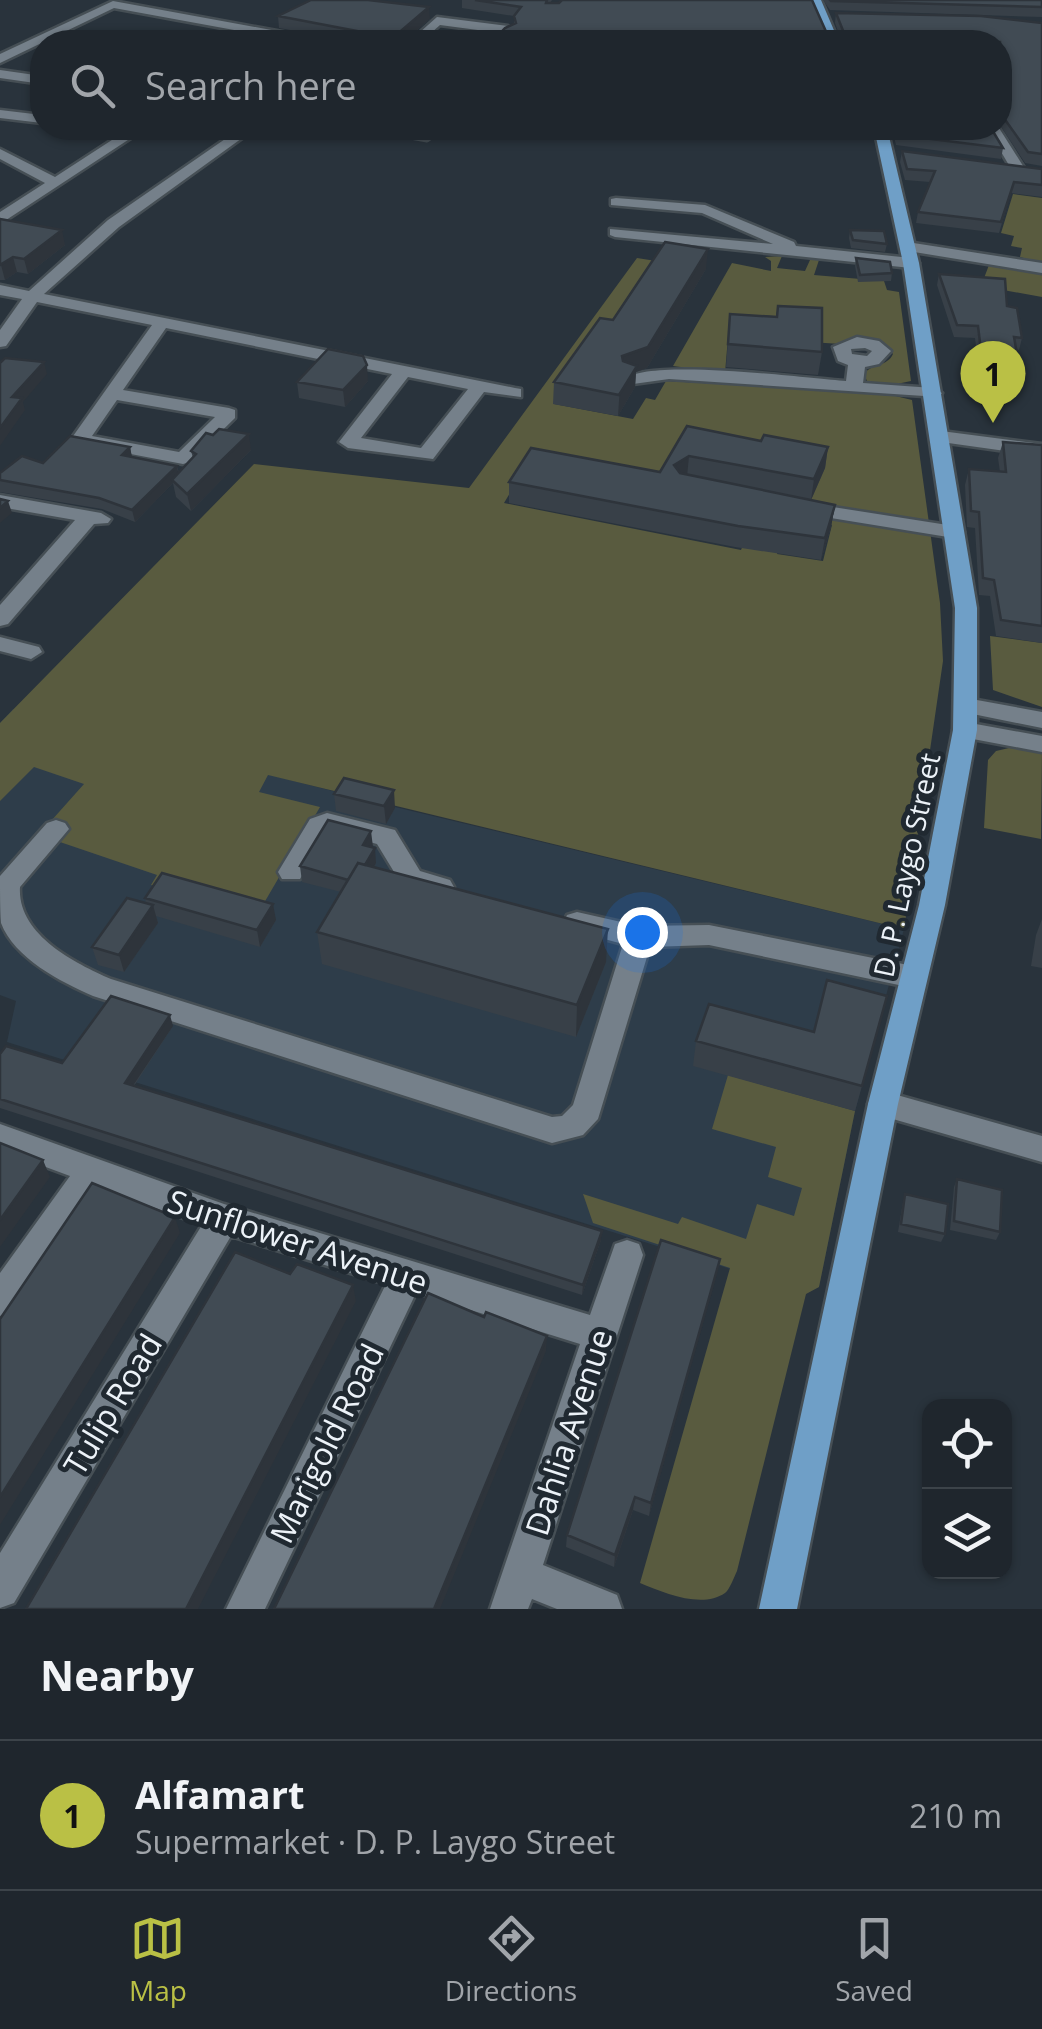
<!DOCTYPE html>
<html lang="en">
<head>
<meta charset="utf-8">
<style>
  :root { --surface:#1f262d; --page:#272e35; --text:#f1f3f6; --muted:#a1a5aa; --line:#3c4349; --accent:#bac045 }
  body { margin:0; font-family:"Open Sans",sans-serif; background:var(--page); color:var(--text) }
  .controls { position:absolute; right:30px; bottom:30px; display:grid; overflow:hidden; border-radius:20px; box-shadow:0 2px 8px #0004 }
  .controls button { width:90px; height:90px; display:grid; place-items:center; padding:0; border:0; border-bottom:2px solid var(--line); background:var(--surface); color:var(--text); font:50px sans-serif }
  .you { position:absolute; left:642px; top:932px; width:35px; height:35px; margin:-25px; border:8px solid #fff; border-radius:50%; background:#1a73e8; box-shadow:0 0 0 15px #1a73e833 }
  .badge { display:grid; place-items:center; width:65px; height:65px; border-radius:50%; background:var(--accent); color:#111; font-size:32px; font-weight:700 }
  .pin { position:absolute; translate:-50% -82px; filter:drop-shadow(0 2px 5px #0008) }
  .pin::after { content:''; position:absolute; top:52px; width:35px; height:30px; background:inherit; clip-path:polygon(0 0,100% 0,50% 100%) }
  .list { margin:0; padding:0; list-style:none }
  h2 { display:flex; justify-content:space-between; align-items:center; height:130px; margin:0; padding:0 40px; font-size:42px }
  h2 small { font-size:32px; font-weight:400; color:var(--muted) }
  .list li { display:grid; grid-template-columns:65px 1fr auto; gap:30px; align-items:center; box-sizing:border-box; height:150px; padding:0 40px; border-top:2px solid var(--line) }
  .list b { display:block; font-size:38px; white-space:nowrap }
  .list p { margin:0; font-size:32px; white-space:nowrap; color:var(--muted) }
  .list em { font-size:32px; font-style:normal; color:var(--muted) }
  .icon { flex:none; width:55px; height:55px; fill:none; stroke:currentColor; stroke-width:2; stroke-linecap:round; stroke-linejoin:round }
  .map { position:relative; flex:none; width:1042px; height:1609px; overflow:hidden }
  .search { position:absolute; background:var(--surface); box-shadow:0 2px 8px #0004; left:30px; right:30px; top:30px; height:110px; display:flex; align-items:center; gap:25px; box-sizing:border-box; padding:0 35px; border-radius:40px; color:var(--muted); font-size:38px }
  .sheet { height:280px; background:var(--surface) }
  nav { display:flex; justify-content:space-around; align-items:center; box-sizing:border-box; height:140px; border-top:2px solid var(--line); background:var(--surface); font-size:28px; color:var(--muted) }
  nav a { display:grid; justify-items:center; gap:5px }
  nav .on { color:var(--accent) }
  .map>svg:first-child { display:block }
  .built { fill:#2e3d4a }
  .green { fill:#595b3f; fill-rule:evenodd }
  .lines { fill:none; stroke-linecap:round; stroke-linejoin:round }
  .minor-casing { stroke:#464f55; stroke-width:5 }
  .major-casing { stroke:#464f55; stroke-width:5 }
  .minor { fill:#75808a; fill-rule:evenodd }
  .major { fill:#6f9fc7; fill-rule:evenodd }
  .wall { fill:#384048 }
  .shaded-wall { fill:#2e343b }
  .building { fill:#414b54; stroke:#2e343b; stroke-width:2.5 }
  .labels { text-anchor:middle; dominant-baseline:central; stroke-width:10; stroke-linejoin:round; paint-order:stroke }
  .street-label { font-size:28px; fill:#ecf2f8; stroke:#202931 }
  .near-street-label { font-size:32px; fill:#ecf2f8; stroke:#202931 }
</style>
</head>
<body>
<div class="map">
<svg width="1042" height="1609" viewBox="0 0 1042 1609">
  <rect width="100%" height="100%" fill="#29333c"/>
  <path class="built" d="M13 709 395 807 904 929 855 1111 819 1287 807 1293 7 1042 16 1001 0 995V723Z"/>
  <path class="green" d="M1013 194 1042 198V263L1020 257 1022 248 1011 246 1014 236 1001 233Z
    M782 256 777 268 805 271 810 260H819L814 275 884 281 887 290 899 292 911 381 892 385 867 381 864 374C872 363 887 367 893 354L882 342 863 339 841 344 728 337 725 373 673 366 732 263 771 271V261L765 257Z
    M637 258 656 261 554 404 633 419 646 398 655 400 666 381 883 393 912 400 940 603 943 661 904 929 268 775 259 792 320 807 257 915 151 885 157 875 57 841 69 828 51 821 84 784 34 767 0 801V723L254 464 469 488ZM525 468 757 512 741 550 504 503ZM788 518 832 525 823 561 777 554Z
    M989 265 1042 273V297L981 286Z
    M990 636 1042 643V707L993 690Z
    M1009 748 1042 750 1041 839 984 828 988 760 996 751Z
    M728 1075 855 1111 819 1287 806 1294 737 1571C734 1577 730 1589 725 1593 702 1609 664 1593 640 1583L730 1268 593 1223 583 1194 678 1224 682 1217 746 1239 757 1204 794 1216 802 1188 768 1177 776 1147 712 1129Z"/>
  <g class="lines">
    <g class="minor-casing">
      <path id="minor" d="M113 1 315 38 321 42H299L114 8 0 63V54Z
        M437 17 508 26 514 30 508 34 440 25 421 42H409Z
        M0 70 42 76V84L0 78Z
        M0 110 42 115V123L0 118Z
        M80 128H104L134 136 0 224V212L45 183 0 159V149L55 177 115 138Z
        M241 128H256L119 227 44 294 515 388 521 389V397L484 392 433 459 348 448 339 442 392 374 166 328 123 390 229 408 235 410V418L190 462 183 464 73 443 71 439 152 325 37 302 6 346 0 347V330L22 299 0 295V285L29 291 108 220ZM408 377 468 389 421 448 361 438ZM117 400 215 417 179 452 92 436Z
        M360 128 424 132 430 128H445L427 140Z
        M987 128H999L1025 169 1023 172H1013Z
        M616 198 705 205 794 242 796 246 911 258 919 263 911 268 615 237 610 235V229L773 244 702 213 611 205V199Z
        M907 242 1042 263V273L902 250V244Z
        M857 337 879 341 891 351 879 364 865 367 863 383 933 388 942 393 939 397 669 379 633 384 624 379C651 358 804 378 846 381L848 365 838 361 833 347ZM865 348 872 351 867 356 852 354 851 349Z
        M941 431 1042 444V456L934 441 932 437Z
        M0 495 101 513 111 519 108 523 94 524 8 624 0 626V605L75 520 0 507Z
        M801 502 954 526 964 532 954 538 794 512V504Z
        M0 637 39 647 42 652 31 659 0 651Z
        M966 698 1042 712V728L958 711 954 706 958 701Z
        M965 722 1042 736V752L957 736 953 730 957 724Z
        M327 813 395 830 420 871 450 880 454 887 450 894 441 897 402 885 377 844 328 831 300 879H282L278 872 310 819Z
        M56 820 65 823 69 829 20 887C17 934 74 963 111 979L552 1117 562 1116 573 1105 623 944 567 929 564 922 567 915 577 912 639 926 709 925 913 966 923 969 927 977 923 985 913 988 709 945 650 947 598 1119 583 1135 552 1143 93 996C61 982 14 958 1 923 0 910 0 890 0 876L47 823Z
        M883 1091 1042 1136V1162L872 1113 868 1104 872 1095Z
        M0 1124 224 1204 590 1315 615 1244 627 1240 639 1244 643 1255 543 1565 617 1595 622 1609H557L532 1599 528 1609H490L580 1344 416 1293 265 1609H226L386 1284 231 1236 14 1603 0 1608V1553L202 1225 98 1187 12 1311 0 1316V1273L70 1176 0 1150Z"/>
    </g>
    <g class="major-casing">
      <path id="major" d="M809 0H821L839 42H827Z
        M874 128H887L919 263 977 608V730L945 905 898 1104 797 1609H759L868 1104 919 905 953 730 955 608 903 263Z"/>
    </g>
    <use href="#minor" class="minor"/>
    <use href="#major" class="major"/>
  </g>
  <path class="wall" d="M462 0H552L550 3 828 36 839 34 835 23 836 13 1042 23V166L1025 163 1000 125V42L514 24V16L462 8Z
    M823 0H1042V17L830 10Z
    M375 1 430 19 403 42H349L351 41 279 28 278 16Z
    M42 79V99L35 98 32 85Z
    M892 128H991L1003 148 1001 159 896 145Z
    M902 151 1042 169V197L1011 193 999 233 916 223 918 212 930 182 905 180 900 162Z
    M0 219 65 245 28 274 17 272 5 280H0Z
    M850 230 887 244 885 252 851 248 849 238Z
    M856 258 892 273 891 281 858 282 855 266Z
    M706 269 647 368 636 372 635 387 618 416 553 404 554 382 613 320Z
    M939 274 1007 306 1022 338 1019 350 1016 349 1014 366 978 363 975 338 954 337 937 285Z
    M778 306 822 352 818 375 726 367 730 314 776 316Z
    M368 381 345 407 299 398 297 382Z
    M687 426 761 441 828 447 825 468 811 500 835 505 831 527 821 560 735 547 509 503V482L660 472Z
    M1003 442 1042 445V643L996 636 990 596 979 595 975 528 967 527 965 485 969 469 1000 472 998 458Z
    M130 447 132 457 177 466 179 473 193 458 191 451 251 450 191 511 176 497 173 483 135 522 102 509 0 492V473Z
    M334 794 395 808 386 824 336 811Z
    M372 847 376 863 374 868 606 962 576 1037 322 964 317 932 341 892 302 882 300 866Z
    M145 898 276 920 260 947 156 916 158 923 124 972 98 965 92 947 146 904Z
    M1042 919V968L1031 966 1036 935Z
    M887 996 855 1111 693 1066 696 1041 814 1032Z
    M173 1026 134 1086 601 1240 582 1295 0 1108V1054L62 1063Z
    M957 1179 1000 1232 996 1240 950 1230 954 1187Z
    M905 1194 945 1234 941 1242 898 1232 903 1202Z
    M720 1259 649 1516 633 1510 614 1567 566 1547 567 1535Z"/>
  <path class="shaded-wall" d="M429 7 430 19 403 42H388Z
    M62 230 65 245 28 274 24 259Z
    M708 249 706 269 647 368 636 372 635 387 618 416 622 356Z
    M13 257 17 272 5 280 1 265Z
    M44 362 47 374 23 402 25 410 0 446V428L12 397Z
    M367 365 368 381 345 407 343 390Z
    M249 434 251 450 191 511 187 494Z
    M130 447 132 458 122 455Z
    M828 447 825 468 811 500 814 479Z
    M689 456 687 477 672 486 674 465Z
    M177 466 179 477 172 480 173 483 135 522 132 510Z
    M8 501 12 513 0 523V508Z
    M835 505 831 527 821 560 825 538Z
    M394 790 395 808 386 824 384 806Z
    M371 831 373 847 363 845Z
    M375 848 376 863 357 897 355 882Z
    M273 904 276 920 260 947 257 930Z
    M153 905 158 923 124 972 119 955Z
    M608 929 606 962 576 1037 577 1005Z
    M170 1015 173 1026 128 1093 125 1083Z
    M43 1160 50 1177 0 1247V1220Z
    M175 1217 180 1233 0 1525V1497Z
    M602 1231 601 1240 582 1295 583 1285Z
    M720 1259 717 1274 649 1516 651 1503Z
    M353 1285 356 1301 198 1609H186Z
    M547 1336 546 1351 440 1609H434Z
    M635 1497 633 1510 614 1567 615 1555Z"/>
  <path class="building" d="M311 0H368L429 7 388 42H349L362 32 278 16Z
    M475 0H547L546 3H559L562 0H812L828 36 844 33 836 13 981 16 1042 23V154L1028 152 1001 114H1000V42H492L505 28 516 23 514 16 521 7Z
    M830 0H1042V7L831 1Z
    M42 79V86L32 85Z
    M897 128H991L1003 148 898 135Z
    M902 151 1042 169V185L1014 182 1001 222 918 212 935 171 907 169Z
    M0 219 62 230 24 259 13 257 0 265Z
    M850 230 884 231 887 244 853 240Z
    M665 242 708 249 648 347 622 356 623 361 637 366 619 395 554 382 600 318 613 320Z
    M856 258 890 262 892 273 860 275Z
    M939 274 1005 279 1007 306 1017 308 1022 338 1014 337 1017 354 981 351 978 326 957 325Z
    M778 306 822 308V352L728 344 730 314 777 317Z
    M328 349 363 356 367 365 343 390 297 382Z
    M5 358 44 362 12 397 22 398 0 428V363Z
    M687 426 761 441 764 435 828 447 814 479 689 456 674 465 680 473 835 505 825 538 738 526 509 482 531 448 660 472Z
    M219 429 249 434 187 494 172 480 196 454 191 451 206 433 213 435Z
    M70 436 130 447 122 455 177 466 132 510 99 498 0 480V473L22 456 43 463Z
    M1003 442 1042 445V626L1001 620 994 580 983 578 979 512 971 511 969 469 1006 472Z
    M0 499 8 501 0 508Z
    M344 778 394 790 384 806 334 794Z
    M328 820 371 831 363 845 375 848 365 865 358 863 348 880 300 866Z
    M358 863 608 929 577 1005 317 932Z
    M162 873 273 904 257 930 145 898Z
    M127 898 153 905 119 955 92 947Z
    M827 980 887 996 862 1086 696 1041 709 1004 814 1032Z
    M111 996 170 1015 125 1083 602 1231 583 1285 0 1099V1054L6 1046 62 1063Z
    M0 1143 43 1160 0 1220Z
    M957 1179 1002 1190 1000 1232 954 1221Z
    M92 1183 175 1217 0 1497V1319Z
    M905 1194 948 1204 945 1234 901 1224Z
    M661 1240 720 1259 651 1503 635 1497 615 1555 567 1535Z
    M235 1252 290 1274 297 1264 353 1285 186 1609H26Z
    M428 1293 484 1317 486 1312 547 1336 434 1609H274Z"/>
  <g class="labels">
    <g class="street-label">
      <text transform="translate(906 865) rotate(-78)">D. P. Laygo Street</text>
    </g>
    <g class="near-street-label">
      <text transform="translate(298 1241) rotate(18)">Sunflower Avenue</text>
      <text transform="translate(112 1404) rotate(-59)">Tulip Road</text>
      <text transform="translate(568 1432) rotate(-72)">Dahlia Avenue</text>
      <text transform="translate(326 1443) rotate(-64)">Marigold Road</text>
    </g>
  </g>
</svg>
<div class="controls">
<button><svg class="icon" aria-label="locate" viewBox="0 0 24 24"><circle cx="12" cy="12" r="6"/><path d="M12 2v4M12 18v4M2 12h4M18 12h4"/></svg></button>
<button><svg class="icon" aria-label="layers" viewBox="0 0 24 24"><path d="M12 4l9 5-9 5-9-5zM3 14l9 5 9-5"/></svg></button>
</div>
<div class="you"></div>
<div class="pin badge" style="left:993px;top:423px">1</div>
<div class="search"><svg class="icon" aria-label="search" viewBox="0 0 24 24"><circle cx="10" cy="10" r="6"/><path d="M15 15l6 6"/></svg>Search here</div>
</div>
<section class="sheet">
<h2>Nearby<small></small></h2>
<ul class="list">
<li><span class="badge">1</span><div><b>Alfamart</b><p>Supermarket · D. P. Laygo Street</p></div><em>210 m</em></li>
</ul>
</section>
<nav>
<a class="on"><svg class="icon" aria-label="map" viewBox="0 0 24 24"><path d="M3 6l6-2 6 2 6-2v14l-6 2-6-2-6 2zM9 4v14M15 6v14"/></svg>Map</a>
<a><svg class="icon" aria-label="directions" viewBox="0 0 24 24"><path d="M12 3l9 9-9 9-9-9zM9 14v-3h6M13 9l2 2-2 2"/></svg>Directions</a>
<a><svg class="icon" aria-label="saved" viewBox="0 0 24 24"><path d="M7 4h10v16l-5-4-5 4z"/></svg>Saved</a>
</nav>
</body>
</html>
